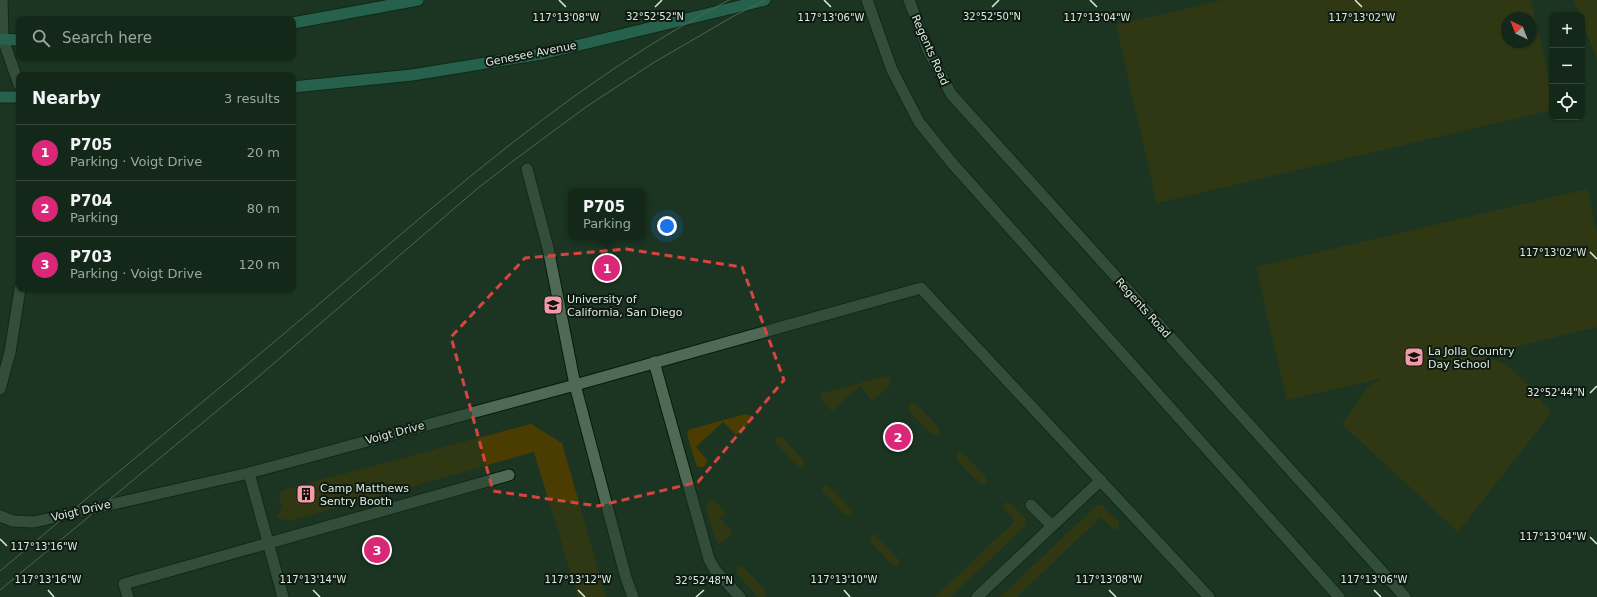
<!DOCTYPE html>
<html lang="en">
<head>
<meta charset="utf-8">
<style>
  :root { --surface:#14281a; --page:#213427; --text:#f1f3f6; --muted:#9da6a2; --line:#334439; --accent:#db2777 }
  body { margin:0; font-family:"DejaVu Sans",sans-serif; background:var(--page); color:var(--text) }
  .controls { position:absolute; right:12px; top:12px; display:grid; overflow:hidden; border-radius:8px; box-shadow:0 1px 3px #0004 }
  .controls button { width:36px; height:36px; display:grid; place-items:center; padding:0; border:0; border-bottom:1px solid var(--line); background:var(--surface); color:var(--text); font:20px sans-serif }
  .compass { position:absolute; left:1501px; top:12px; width:36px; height:36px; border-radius:50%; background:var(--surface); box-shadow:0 1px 3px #0004; rotate:317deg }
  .you { position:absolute; left:667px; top:226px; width:14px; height:14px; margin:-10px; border:3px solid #fff; border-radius:50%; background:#1a73e8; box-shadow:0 0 0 6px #1a73e833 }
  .badge { display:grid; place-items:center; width:26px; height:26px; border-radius:50%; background:var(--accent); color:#fff; font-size:13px; font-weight:700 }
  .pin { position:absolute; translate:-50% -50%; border:2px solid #fff; box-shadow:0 1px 4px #0006 }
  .popup { position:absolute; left:568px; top:188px; width:78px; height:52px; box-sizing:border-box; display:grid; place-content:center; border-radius:8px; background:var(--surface); filter:drop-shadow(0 1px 3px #0005); font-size:13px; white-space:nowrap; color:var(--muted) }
  .popup b { font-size:15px; color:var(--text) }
  .popup::after { content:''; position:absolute; left:50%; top:100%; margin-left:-8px; border:8px solid transparent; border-top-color:var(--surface) }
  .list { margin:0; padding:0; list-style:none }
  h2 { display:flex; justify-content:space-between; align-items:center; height:52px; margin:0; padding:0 16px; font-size:17px }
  h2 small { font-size:13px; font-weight:400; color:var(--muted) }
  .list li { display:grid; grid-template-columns:26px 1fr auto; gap:12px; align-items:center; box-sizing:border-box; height:56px; padding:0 16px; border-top:1px solid var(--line) }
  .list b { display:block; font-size:15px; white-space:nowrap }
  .list p { margin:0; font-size:13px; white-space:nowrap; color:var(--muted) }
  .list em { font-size:13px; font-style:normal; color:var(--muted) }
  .icon { flex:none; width:22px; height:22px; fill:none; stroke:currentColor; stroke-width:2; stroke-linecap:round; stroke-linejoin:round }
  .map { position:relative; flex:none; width:1597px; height:597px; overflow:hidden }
  .search { position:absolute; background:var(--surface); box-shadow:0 1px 3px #0004; left:16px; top:16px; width:280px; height:44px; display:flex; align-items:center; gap:10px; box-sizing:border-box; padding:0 14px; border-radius:8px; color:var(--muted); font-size:15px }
  .panel { position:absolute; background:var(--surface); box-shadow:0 1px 3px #0004; left:16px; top:72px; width:280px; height:220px; border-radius:8px }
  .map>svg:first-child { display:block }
  .green { fill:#4b3d02; fill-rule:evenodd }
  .building { fill:#cae493 }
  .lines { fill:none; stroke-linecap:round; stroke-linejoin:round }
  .service-casing { stroke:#031c0b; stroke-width:13 }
  .minor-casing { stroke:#031c0b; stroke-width:13 }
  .tertiary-casing { stroke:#031c0b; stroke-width:13 }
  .secondary-casing { stroke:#031c0b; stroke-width:13 }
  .primary-casing { stroke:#031c0b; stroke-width:13 }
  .service { stroke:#4e6a54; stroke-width:11 }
  .minor { stroke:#4e6a54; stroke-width:11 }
  .tertiary { stroke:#4e6a54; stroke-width:11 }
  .secondary { stroke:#4e6a54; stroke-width:11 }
  .primary { stroke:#349883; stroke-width:11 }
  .tram { stroke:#8b9f90; stroke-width:1 }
  .marked { fill:none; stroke:#d74543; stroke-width:3; stroke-dasharray:8 5; stroke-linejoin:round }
  .ticks { fill:none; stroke:#dcebdf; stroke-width:1.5 }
  .labels { text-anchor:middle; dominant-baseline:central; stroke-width:4; stroke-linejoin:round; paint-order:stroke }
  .street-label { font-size:11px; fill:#dcebdf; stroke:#0e1a11 }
  .poi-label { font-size:11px; fill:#dcebdf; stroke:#0e1a11; text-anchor:start }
  .ticks-label { font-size:10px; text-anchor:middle; fill:#dcebdf; stroke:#0e1a11; stroke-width:4; stroke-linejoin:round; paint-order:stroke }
</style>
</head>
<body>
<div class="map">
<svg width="1597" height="597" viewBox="0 0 1597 597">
  <rect width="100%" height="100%" fill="#1b3522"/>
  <path class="green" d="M1223 0H1531L1552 93V110L1157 203 1116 25ZM1507 18H1531V42H1507Z
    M1574 0H1597V59L1582 21V15H1580Z
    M1587 189 1597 233V327L1481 355 1506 364 1527 384 1551 413 1458 532 1342 424 1368 387 1384 378 1287 400 1256 267Z
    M887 376 891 379 890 385 875 399H871L860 386 832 411 821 399V394L824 393Z
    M911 403 916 404 938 427 940 430 937 435 931 434 909 411 908 407Z
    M745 414 752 416V421L736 435 723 422 696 447 708 461 704 467H697L687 434 688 430Z
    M531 424 562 443 606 597H578L534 452 289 521 275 517 283 508 279 497 280 493 283 490Z
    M777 436 782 437 804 461 803 467H798L776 443 775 440Z
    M959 452 963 453 985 476 986 482 984 484 979 483 956 459Z
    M825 485 829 486 852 510 851 515H845L823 492 822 489Z
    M712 499 726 512 720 518 732 532 731 535 720 544 715 539 706 506 708 501Z
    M1006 502 1011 504 1026 519 1025 526 951 597H935L1015 521 1003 507Z
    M1097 505 1103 506 1119 522V528L1114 530 1101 517 1017 597H1000Z
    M875 534 899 560V566L892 565 871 542V536Z
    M739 566 743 567 765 590V597H758L737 574 736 570Z"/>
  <path class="building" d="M308 488 310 498 303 500 301 490Z"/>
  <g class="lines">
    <g class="service-casing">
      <path id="service" d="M527 169 548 248 575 385 921 288 1209 597
        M654 362 709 559 715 570 740 597
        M249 473 283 597
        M1031 505 1052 526
        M128 597 124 584 509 475
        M977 597 1101 480"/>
    </g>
    <g class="minor-casing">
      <path id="minor" d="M0 516 13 521 34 522 249 473 575 385 626 578 633 597"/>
    </g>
    <g class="tertiary-casing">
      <path id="tertiary" d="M2 0 3 39"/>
    </g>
    <g class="secondary-casing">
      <path id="secondary" d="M867 0 892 70 919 122 952 163 1339 597
        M909 0 928 50 951 94 1405 597
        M3 39 19 85
        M0 389 10 352 20 289"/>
    </g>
    <g class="primary-casing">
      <path id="primary" d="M293 23 418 0
        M0 39 19 40
        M293 87 412 75 542 54 765 0
        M0 97H19"/>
    </g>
    <use href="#service" class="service"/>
    <use href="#minor" class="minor"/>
    <use href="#tertiary" class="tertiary"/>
    <use href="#secondary" class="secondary"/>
    <use href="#primary" class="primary"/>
    <path class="tram" d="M0 571C108 480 218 390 325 299 453 190 579 78 729 0
      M0 590 258 377 478 188 517 158 586 107 653 63 732 17 765 0"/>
  </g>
  <path d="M0 0H1597V597H0ZM626 249 742 267 784 380 698 482 598 506 493 491 451 337 525 258Z" fill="#1b3522" fill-opacity=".55" fill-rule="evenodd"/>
  <path class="marked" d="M626 249 742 267 784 380 698 482 598 506 493 491 451 337 525 258Z"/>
  <path class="ticks" d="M559 0 566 7M824 0 831 7M1090 0 1097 7M1355 0 1362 7M655 7 662 0M992 7 999 0M1590 252 1597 259M1590 393 1597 386M1590 537 1597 544M0 539 7 546M48 590 54 597M313 590 320 597M578 590 585 597M844 590 850 597M1109 590 1116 597M1374 590 1381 597M696 597 704 590"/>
  <defs>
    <g id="university-square" transform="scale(1)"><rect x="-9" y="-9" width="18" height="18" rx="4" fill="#f39aa8" stroke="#0e1a11"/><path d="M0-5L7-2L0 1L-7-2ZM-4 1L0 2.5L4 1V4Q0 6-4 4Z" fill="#111"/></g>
    <g id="school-square" transform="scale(1)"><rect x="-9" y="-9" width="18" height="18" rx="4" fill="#f39aa8" stroke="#0e1a11"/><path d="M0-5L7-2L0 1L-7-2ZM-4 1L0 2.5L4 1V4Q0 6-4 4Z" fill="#111"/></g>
    <g id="building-square" transform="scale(1)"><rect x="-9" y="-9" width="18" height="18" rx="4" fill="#f39aa8" stroke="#0e1a11"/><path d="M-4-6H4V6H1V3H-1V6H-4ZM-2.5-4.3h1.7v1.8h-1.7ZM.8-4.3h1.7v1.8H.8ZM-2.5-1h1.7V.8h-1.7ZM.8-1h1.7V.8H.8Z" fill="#111"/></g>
  </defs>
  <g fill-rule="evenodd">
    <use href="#university-square" x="553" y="305"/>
    <use href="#school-square" x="1414" y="357"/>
    <use href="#building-square" x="306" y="494"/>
  </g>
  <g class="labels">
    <g class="street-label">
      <text transform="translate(930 50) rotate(66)">Regents Road</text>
      <text transform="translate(531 54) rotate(-11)">Genesee Avenue</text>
      <text transform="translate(1143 308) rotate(48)">Regents Road</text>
      <text transform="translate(395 433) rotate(-15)">Voigt Drive</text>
      <text transform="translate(81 511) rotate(-13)">Voigt Drive</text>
    </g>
    <g class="poi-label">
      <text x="567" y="299">University of<tspan x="567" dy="13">California, San Diego</tspan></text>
      <text x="1428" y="351">La Jolla Country<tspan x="1428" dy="13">Day School</tspan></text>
      <text x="320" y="488">Camp Matthews<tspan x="320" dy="13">Sentry Booth</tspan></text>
    </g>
  </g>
  <g class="ticks-label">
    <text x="655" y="20">32°52'52"N</text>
    <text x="992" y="20">32°52'50"N</text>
    <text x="831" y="21">117°13'06"W</text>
    <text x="566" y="21">117°13'08"W</text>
    <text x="1097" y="21">117°13'04"W</text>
    <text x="1362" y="21">117°13'02"W</text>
    <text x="1553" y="256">117°13'02"W</text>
    <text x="1556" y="396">32°52'44"N</text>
    <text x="1553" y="540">117°13'04"W</text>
    <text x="44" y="550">117°13'16"W</text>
    <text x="48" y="583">117°13'16"W</text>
    <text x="313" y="583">117°13'14"W</text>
    <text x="578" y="583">117°13'12"W</text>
    <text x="844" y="583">117°13'10"W</text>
    <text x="1109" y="583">117°13'08"W</text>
    <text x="1374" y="583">117°13'06"W</text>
    <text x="704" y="584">32°52'48"N</text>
  </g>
</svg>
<div class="controls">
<button>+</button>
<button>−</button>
<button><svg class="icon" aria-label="locate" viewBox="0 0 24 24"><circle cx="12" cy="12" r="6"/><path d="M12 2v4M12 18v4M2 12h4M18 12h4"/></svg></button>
</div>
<svg class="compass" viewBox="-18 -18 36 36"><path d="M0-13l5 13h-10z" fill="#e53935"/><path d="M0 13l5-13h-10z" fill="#9da6a2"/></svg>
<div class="you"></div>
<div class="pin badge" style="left:607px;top:268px">1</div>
<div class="popup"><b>P705</b>Parking</div>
<div class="pin badge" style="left:898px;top:437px">2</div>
<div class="pin badge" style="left:377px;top:550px">3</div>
<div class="search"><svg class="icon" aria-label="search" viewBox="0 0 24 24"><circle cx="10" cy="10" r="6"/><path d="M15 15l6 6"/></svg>Search here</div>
<section class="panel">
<h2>Nearby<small>3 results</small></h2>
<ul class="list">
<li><span class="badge">1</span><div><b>P705</b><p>Parking · Voigt Drive</p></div><em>20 m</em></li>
<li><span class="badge">2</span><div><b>P704</b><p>Parking</p></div><em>80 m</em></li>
<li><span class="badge">3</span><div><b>P703</b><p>Parking · Voigt Drive</p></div><em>120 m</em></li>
</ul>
</section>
</div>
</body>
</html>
